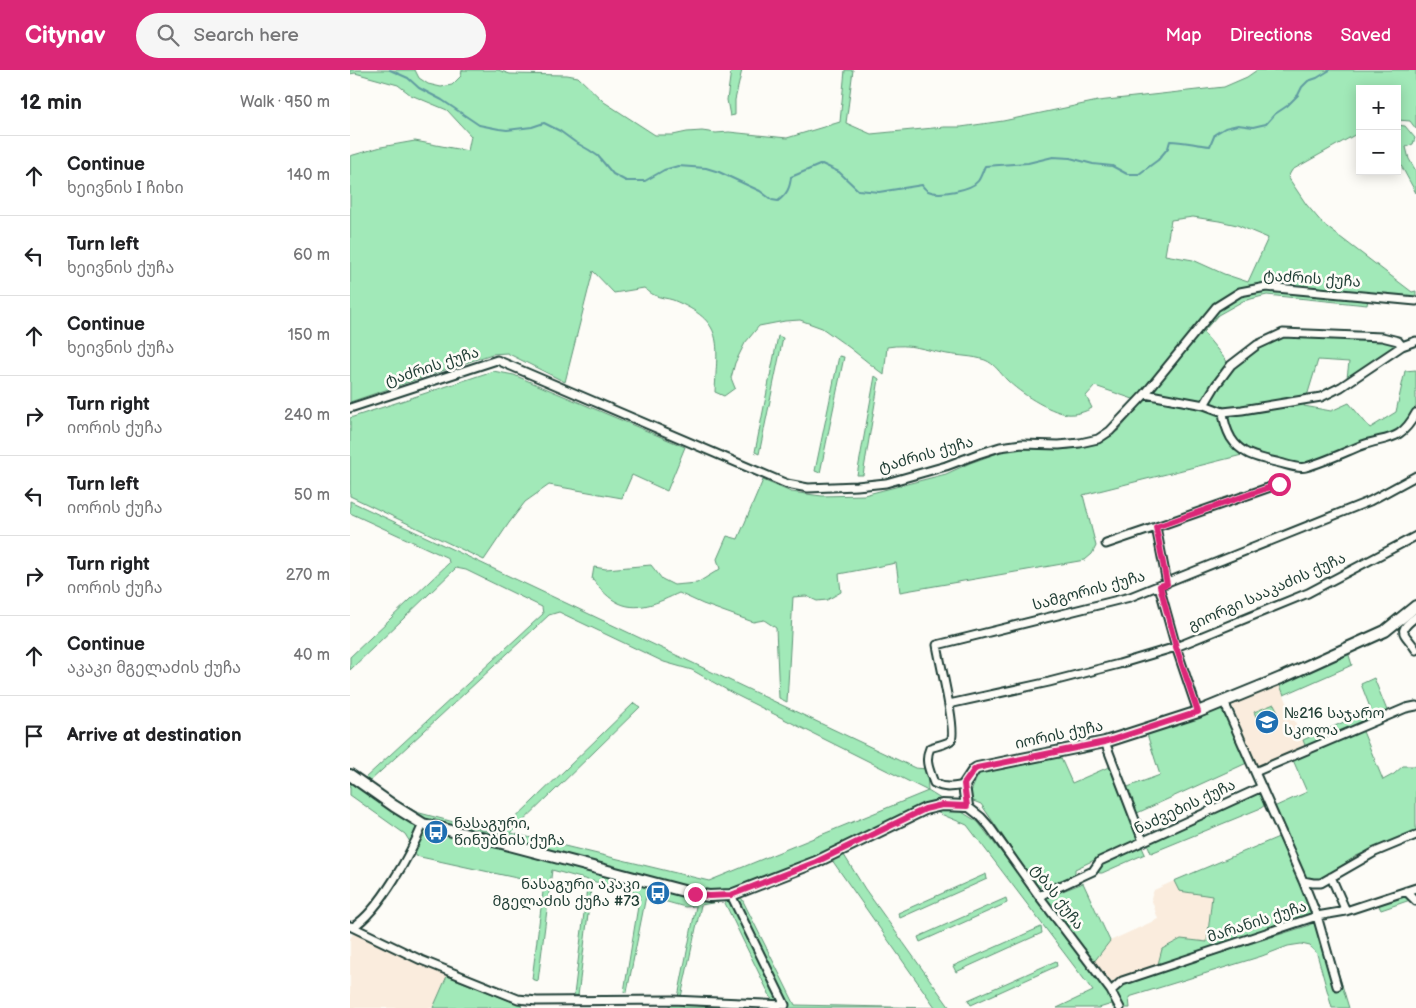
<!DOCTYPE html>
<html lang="en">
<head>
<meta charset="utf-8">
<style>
  :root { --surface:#fff; --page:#f6f6f6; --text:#202124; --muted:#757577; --line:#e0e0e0; --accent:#db2777 }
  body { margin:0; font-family:"Balsamiq Sans","Noto Sans Georgian",sans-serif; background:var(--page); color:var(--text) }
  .controls { position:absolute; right:15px; top:15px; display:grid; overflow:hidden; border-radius:0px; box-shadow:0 2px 12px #0003 }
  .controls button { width:45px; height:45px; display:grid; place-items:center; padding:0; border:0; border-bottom:1px solid var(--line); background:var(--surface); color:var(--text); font:25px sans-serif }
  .stop { position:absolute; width:15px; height:15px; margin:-11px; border:4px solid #db2777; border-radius:50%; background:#fff }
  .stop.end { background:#db2777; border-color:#fff; box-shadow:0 1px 5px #0008 }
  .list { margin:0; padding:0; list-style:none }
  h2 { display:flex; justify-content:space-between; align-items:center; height:65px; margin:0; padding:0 20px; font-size:21px }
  h2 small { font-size:16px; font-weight:400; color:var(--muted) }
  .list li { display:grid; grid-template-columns:32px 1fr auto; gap:15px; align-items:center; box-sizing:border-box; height:80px; padding:0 20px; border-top:1px solid var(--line) }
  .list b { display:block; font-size:19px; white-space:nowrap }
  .list p { margin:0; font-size:16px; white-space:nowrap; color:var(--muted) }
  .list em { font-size:16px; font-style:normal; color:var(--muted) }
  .icon { flex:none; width:28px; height:28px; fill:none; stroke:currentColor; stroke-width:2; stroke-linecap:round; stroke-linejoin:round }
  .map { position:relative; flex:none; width:1066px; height:938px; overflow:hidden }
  header { display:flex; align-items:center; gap:30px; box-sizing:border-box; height:70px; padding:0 25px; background:var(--accent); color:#fff }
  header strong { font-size:24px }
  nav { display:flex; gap:28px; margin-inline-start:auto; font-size:18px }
  .search { width:350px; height:45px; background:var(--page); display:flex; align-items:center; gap:12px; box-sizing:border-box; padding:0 18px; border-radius:28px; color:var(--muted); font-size:19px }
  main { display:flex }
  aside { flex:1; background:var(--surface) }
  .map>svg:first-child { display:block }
  .built { fill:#faecdd }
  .green { fill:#a1e9b8; stroke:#609376; fill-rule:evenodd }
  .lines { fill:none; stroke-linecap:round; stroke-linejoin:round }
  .stream { stroke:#609ca0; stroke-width:2 }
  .street-casing { stroke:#1f3d34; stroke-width:11 }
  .secondary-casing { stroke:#1f3d34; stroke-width:14 }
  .street { stroke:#fdfcf7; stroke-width:7 }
  .secondary { stroke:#fdfcf7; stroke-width:10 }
  .route { stroke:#db2777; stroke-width:6 }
  .labels { text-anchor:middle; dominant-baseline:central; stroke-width:5; stroke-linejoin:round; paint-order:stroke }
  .street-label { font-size:15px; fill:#1f3d34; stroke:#fdfcf7 }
  .poi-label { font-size:15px; fill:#1f3d34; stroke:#fdfcf7; text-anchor:start }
</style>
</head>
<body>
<header>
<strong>Citynav</strong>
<div class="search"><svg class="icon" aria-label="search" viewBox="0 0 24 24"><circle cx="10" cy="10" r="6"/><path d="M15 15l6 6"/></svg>Search here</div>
<nav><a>Map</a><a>Directions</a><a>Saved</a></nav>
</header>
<main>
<aside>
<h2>12 min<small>Walk · 950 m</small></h2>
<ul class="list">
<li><svg class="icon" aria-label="ahead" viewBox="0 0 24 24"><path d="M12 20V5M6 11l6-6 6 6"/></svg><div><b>Continue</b><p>ხეივნის I ჩიხი</p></div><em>140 m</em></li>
<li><svg class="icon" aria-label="left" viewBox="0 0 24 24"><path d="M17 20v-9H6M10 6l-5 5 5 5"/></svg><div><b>Turn left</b><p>ხეივნის ქუჩა</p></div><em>60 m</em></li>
<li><svg class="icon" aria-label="ahead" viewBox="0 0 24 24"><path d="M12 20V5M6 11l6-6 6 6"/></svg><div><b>Continue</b><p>ხეივნის ქუჩა</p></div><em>150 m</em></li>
<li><svg class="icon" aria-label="right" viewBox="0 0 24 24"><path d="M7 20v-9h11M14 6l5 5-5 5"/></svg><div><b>Turn right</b><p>იორის ქუჩა</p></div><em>240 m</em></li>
<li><svg class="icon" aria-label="left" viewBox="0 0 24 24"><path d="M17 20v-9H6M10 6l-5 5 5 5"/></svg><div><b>Turn left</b><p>იორის ქუჩა</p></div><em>50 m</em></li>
<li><svg class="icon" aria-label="right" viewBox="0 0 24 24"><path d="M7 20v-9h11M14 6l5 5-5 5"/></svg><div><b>Turn right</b><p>იორის ქუჩა</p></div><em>270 m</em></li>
<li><svg class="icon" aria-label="ahead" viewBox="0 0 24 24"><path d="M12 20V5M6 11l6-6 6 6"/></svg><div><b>Continue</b><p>აკაკი მგელაძის ქუჩა</p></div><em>40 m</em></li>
<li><svg class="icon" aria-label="arrive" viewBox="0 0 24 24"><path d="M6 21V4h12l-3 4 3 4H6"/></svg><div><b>Arrive at destination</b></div></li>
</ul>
</aside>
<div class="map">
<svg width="1066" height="938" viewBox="0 0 1066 938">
  <rect width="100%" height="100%" fill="#fdfcf7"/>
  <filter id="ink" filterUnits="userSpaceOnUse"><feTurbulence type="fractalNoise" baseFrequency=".02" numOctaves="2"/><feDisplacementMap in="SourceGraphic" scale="10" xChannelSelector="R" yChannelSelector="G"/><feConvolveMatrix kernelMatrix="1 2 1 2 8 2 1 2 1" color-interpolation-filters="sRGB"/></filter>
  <g filter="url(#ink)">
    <path class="built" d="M929 613 956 678 908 699 881 633Z
      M824 811 829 821 862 825 857 872 831 869 812 879 807 898 759 913 743 893 760 871 808 849 801 828 804 820Z
      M3 863 97 906 83 938H0V869Z"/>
    <path class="green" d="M0 0H65L69 8 78 14 91 17 102 15 111 6 112 0H148L160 4 217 5 228 7 254 32 305 65H323L337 62 352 61 366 63 379 62 437 68 490 52 495 0H503L496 53 521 64 594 57H611L653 51 748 31 874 17 897 7 907 0H1066V59L1060 51 1047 50V19H1010V62L942 100 938 107 956 134 973 154 1062 222 1066 221V228L1019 224 1017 235 917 225 893 231 868 245 853 262 879 294 931 260 1035 265 1053 271 1000 308H997L999 292 968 290 954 336 981 341 999 333 1020 358 1046 342 1055 301 1066 300V336L1053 358 1043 365 1016 372 955 394 947 395 893 380 892 385 733 425 746 476 742 484 735 490 550 522 546 493 489 504 491 522 477 530 467 531 456 526 443 527 437 632 429 628 426 558 414 550 403 552 353 534 329 523C309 532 286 544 265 531 256 526 249 517 242 509L244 497 256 499 301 495 312 509 324 515 347 513 370 499 367 489 377 466 388 469 413 410 441 422 472 426 514 425 596 404 620 393 662 378 677 376 718 379 752 372 769 360 795 330 783 329 745 316 736 326 742 338C735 342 725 345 717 344 698 341 670 323 657 310 650 303 645 294 635 290 623 286 609 286 597 284 574 280 561 273 537 277L534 305 500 278 472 258 450 250 435 251 409 256 395 273 385 293 381 308 385 318 374 326 365 322C367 272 376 252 323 230 317 228 310 228 304 225 300 223 297 220 294 218L264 223 243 201 215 312 157 283 142 284 0 332V86L31 77 65 71 118 81 121 66 97 40 61 25 48 15 5 3 0 4ZM843 147 869 151 887 155 918 168 898 212 874 204 843 190 815 185 821 150Z
      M381 0H392L385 30V45L380 46 377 30Z
      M1047 55 1055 56 1065 68 1063 74 1056 77 1059 89 1066 101V123L1047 88Z
      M428 266 433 268 409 384 405 382Z
      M489 286 494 287 470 403 465 401Z
      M143 301 164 305 335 377 317 421 282 405 272 428 199 415 175 432 159 453 134 490 0 426V348Z
      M525 306 529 309 513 405H507Z
      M0 431 565 698 577 699 578 721 628 752 752 914 764 933 771 930 766 921 771 914 957 856 972 849 999 938H982L967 884 960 876 951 874 938 876 912 886 779 927 780 938H763L762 934 749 938H707L743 921 617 755 586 742 562 744 489 777 515 819 600 938H320L316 927H328L346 836 335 837 296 826 277 922H274L290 824 242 811 228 926 224 925 238 810 202 800 188 911 182 909 194 814 66 786 65 780 55 764 0 725V699L14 709 193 544 192 537 116 500 106 498 0 600V587L99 493 98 488 0 443ZM209 542 314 592 342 600 384 624 578 721 359 811 161 763 290 637 284 633 149 764 66 742 18 713 199 545ZM477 783 585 937V938L445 935 390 825ZM374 831 422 930V931L331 927 351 835Z
      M998 582 1002 595 934 625 929 613Z
      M1024 608 1038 643 956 678 953 670 1021 640 1011 614Z
      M924 634 928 642 908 651 904 642Z
      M872 635 899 692 785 744 775 718 810 705 797 664 846 647Z
      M1012 659 1033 710 1044 704 1053 696H1066V762L1006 786 972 809 965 811 955 808 924 737 957 722 943 690Z
      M709 684 722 713 761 696 791 768 725 799V805L688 818 631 734 618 729 630 700Z
      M908 722C913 724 914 730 915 735L911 738 801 783 797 773Z
      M931 766 963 845 807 898 812 879 831 869 857 872 862 826 829 821 824 811Z
      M791 775 795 784 752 803H749L747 801 751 794Z
      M636 804 637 809 550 848 548 843Z
      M733 813 760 871 743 893 695 828Z
      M1066 821V828L1031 840 1028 834Z
      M656 828 657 833 570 872 568 867Z
      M691 857 692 863 606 902 603 896Z
      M706 891 707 896 621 935 618 930Z
      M97 906 158 930 172 934 171 938H83Z"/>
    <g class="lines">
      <path class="stream" d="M40 0 58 8 69 18 92 30 129 55 149 59 157 60 182 57 194 53 210 61 225 72 239 80 248 86 263 104 276 111H295L314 100 328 96 356 98 369 102 410 121 422 130 428 131C437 124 440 118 441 107L472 94 489 102 508 120 529 122 572 115C572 116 577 121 578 121 589 126 621 120 628 111 631 107 633 100 635 96L678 93 703 87 720 88 743 94 762 96 777 104H789L808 90 818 78 820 71C834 71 846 75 860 76L865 64 875 58 888 55 903 57 916 54 925 44 937 36 948 25 952 17 958 11 967 8 980 0"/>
      <g class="street-casing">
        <path id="street" d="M795 324 854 335 873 342 892 340 971 327 991 317 1052 276 1066 271
          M854 335 866 315 881 295 907 275 933 263 1032 267 1048 271 1052 276
          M0 338 147 290 437 414 458 418 507 416 536 413 596 396 628 384 650 377 672 374 709 375 730 373 748 369 760 361 795 324 866 237 890 222 916 217 1066 231
          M873 342C874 352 876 359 881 368 892 386 910 388 930 393 938 395 948 399 956 397 974 392 993 383 1010 376 1037 366 1050 373 1066 343
          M806 457 817 513
          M756 474 806 457 929 414
          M809 516 826 577 848 642
          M1066 547C1044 563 1056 563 1066 580
          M874 632 953 811 967 846 987 916
          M599 634 699 612 769 594 826 577 958 523 1066 466
          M755 672 793 771
          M905 702 1056 638 1066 636
          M614 715C603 717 595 719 584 713 580 701 574 691 580 678 585 676 598 674 601 670 607 662 589 588 587 575L780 527 1020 431 1066 406
          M617 736 631 747 639 756 689 826 761 921 770 938
          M981 807 996 841
          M953 811 963 813H971L1025 782 1066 765
          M1056 821 1066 831
          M689 826 743 801 750 791 912 717
          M0 856 71 890 168 929 187 931 322 930 435 935 381 825
          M3 857C30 840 61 783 73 754
          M761 921 772 911 967 846 996 841 1066 818"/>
      </g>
      <g class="secondary-casing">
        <path id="secondary" d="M0 705 44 736 73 754 152 773 345 824 359 826 381 825 466 792 575 739 592 735 617 736 614 715 624 700 627 698 755 672 848 642 931 608 1035 561 1066 536"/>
      </g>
      <use href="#street" class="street"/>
      <use href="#secondary" class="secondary"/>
    </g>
  </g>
  <g class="lines" filter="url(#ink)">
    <path class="route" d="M345 824 359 826 381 825 466 792 575 739 592 735 617 736 614 714 624 700 627 698 755 672 848 642 826 577 810 516 817 514 806 457 929 414"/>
  </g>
  <defs>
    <g id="school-disc" transform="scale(1.25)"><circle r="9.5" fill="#1f6fb2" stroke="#fdfcf7"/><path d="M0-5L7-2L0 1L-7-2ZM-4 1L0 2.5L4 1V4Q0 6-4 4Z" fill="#fff"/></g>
    <g id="bus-disc" transform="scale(1.25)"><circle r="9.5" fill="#1f6fb2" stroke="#fdfcf7"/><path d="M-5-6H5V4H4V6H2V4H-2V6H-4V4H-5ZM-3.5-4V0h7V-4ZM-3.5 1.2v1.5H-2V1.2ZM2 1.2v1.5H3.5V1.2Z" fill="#fff"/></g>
  </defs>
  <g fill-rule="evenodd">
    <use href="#school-disc" x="917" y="652"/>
    <use href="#bus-disc" x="86" y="762"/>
    <use href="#bus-disc" x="308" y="823"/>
  </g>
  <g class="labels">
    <g class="street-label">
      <text transform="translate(962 209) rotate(4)">ტაძრის ქუჩა</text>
      <text transform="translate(82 297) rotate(-18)">ტაძრის ქუჩა</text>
      <text transform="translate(576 385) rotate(-16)">ტაძრის ქუჩა</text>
      <text transform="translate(739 521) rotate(-15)">სამგორის ქუჩა</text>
      <text transform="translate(917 522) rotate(-24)">გიორგი სააკაძის ქუჩა</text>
      <text transform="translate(709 665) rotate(-12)">იორის ქუჩა</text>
      <text transform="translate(835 737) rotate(-25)">ნაძვების ქუჩა</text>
      <text transform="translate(707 827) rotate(53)">ტბას ქუჩა</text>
      <text transform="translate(907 852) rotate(-18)">მარანის ქუჩა</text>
    </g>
    <g class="poi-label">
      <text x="934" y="643">№216 საჯარო<tspan x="934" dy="17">სკოლა</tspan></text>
      <text x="104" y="753">ნასაგური,<tspan x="104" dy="17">წინუბნის ქუჩა</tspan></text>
      <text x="290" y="814" text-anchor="end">ნასაგური აკაკი<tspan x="290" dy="17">მგელაძის ქუჩა #73</tspan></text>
    </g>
  </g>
</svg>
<div class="controls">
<button>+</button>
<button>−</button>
</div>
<div class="stop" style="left:929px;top:414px"></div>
<div class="stop end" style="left:345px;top:824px"></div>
</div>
</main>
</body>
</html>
